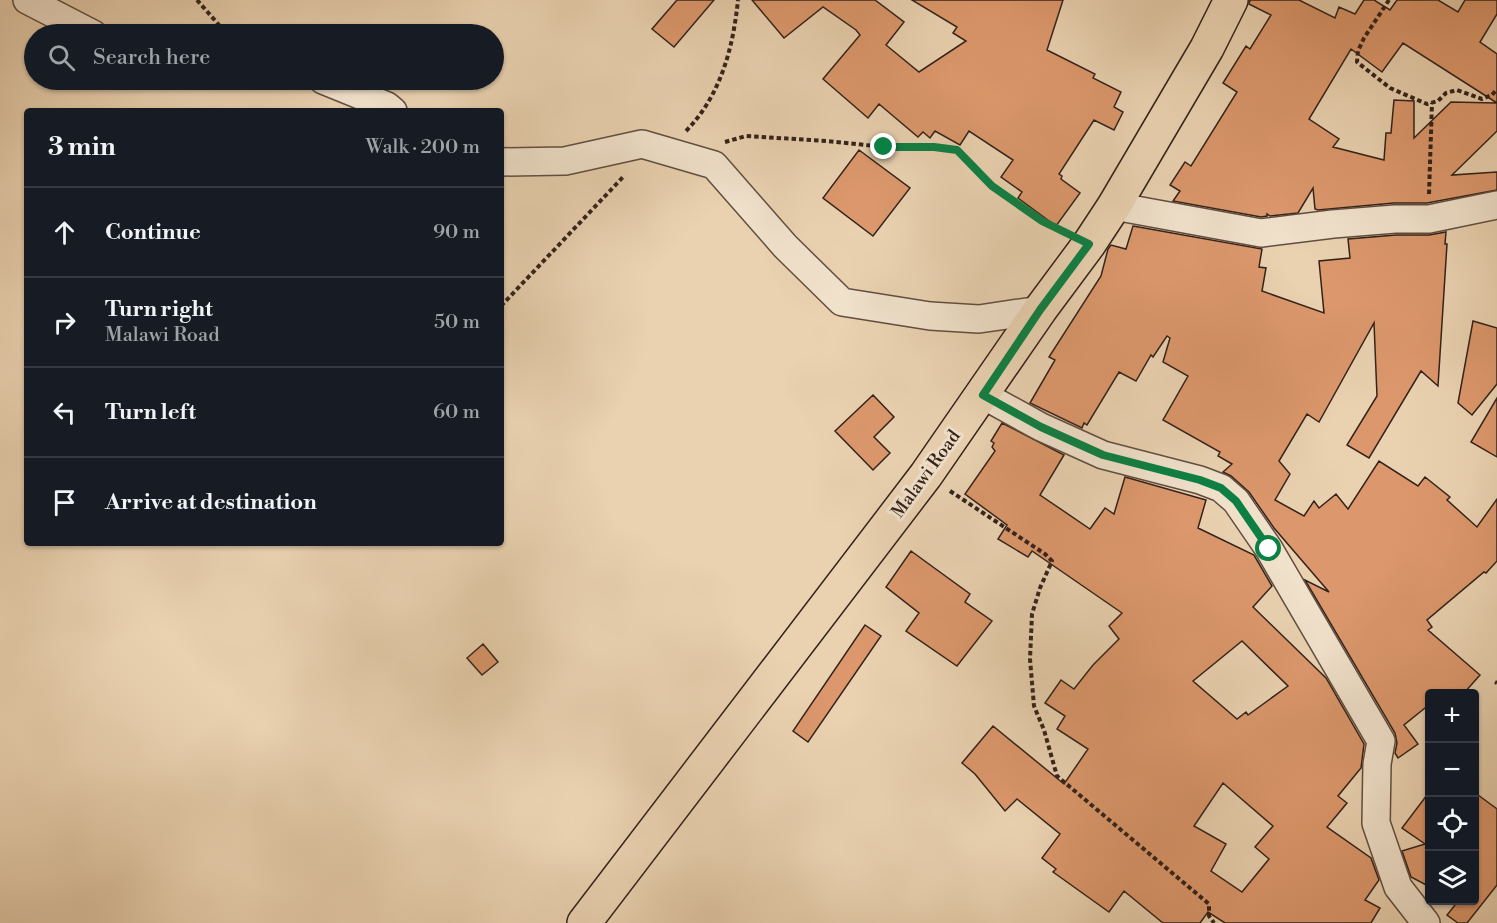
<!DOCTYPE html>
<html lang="en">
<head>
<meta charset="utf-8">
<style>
  :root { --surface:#171b24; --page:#242831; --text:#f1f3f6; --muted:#9ea1a6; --line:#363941 }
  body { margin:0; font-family:"Libre Bodoni",serif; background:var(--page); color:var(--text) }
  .controls { position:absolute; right:18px; bottom:18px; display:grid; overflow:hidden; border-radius:6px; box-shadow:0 2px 4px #0004 }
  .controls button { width:54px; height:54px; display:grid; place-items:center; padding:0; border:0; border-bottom:2px solid var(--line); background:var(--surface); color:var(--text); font:30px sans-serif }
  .stop { position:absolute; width:18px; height:18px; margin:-14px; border:4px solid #0b8043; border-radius:50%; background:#fff }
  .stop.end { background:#0b8043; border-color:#fff; box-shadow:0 2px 6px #0008 }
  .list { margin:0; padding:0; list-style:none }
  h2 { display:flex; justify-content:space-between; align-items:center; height:78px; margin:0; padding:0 24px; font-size:26px }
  h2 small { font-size:20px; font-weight:400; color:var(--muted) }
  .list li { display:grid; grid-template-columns:39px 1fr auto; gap:18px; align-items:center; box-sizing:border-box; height:90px; padding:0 24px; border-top:2px solid var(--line) }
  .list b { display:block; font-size:22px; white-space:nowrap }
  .list p { margin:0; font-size:20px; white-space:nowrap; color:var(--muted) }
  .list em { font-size:20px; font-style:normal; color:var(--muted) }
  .icon { flex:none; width:33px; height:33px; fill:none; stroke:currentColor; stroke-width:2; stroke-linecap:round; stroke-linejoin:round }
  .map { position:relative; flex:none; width:1497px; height:923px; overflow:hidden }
  .search { position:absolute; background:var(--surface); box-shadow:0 2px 4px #0004; left:24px; top:24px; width:480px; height:66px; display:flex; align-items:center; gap:15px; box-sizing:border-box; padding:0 21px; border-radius:33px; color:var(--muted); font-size:22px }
  .panel { position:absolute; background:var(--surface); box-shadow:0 2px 4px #0004; left:24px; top:108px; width:480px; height:438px; border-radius:6px }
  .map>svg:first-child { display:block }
  .building { fill:#dc986c; stroke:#33221b; stroke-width:1.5; fill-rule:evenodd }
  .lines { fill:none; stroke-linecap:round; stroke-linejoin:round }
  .minor-casing { stroke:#614e40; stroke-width:30 }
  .primary-casing { stroke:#33221b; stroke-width:36 }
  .path { stroke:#33221b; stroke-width:4; stroke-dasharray:4.5 3; stroke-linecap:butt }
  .minor { stroke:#f1e2cc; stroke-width:27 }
  .primary { stroke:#ead2b1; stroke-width:33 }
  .route { stroke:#0b8043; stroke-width:8 }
  .labels { text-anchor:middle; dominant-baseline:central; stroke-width:6; stroke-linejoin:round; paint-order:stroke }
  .street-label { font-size:18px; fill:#33221b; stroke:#f1e2cc }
</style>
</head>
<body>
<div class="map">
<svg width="1497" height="923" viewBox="0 0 1497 923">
  <rect width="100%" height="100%" fill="#ead2b1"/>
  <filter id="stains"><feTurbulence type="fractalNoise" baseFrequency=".00333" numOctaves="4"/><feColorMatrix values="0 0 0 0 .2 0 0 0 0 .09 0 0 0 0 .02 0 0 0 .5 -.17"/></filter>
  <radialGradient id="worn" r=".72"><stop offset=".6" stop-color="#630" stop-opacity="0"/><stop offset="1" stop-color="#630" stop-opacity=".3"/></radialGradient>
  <path class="building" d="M677 0H714L674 47 652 29Z
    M752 0H875L904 22 886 45 919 72 966 41 953 33 957 27 912 0H1063L1047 50 1095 74 1093 78 1121 92 1114 107 1123 112 1114 130 1094 120 1059 174 1062 176 1061 179 1080 193 1056 226 1018 198 1022 192 1001 177 1013 160 969 131 960 145 935 131 930 138 923 132 918 137 879 104 868 118 823 79 860 35 856 30 823 7 784 38Z
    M1250 0H1299L1335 18 1339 7 1355 14 1364 0H1374L1390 10 1397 0H1438L1458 12 1465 0H1497V14L1480 42 1497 54V103L1403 43 1382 72 1351 49 1309 119 1339 139 1333 147 1384 160 1386 133H1391L1394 100 1414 101V138L1451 102 1497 103V131L1452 175 1497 172V190L1427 203H1394L1318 210 1315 209 1313 188 1298 213 1270 216 1267 214V216L1261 217 1173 201 1180 191 1170 185 1185 162 1191 166 1237 92 1223 83 1246 46 1250 49 1271 15 1249 4Z
    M859 150 910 188 873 236 823 198Z
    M1133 226 1262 249 1259 267 1266 268 1262 291 1324 313 1319 261 1350 258 1348 239 1396 235H1429L1446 232 1445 244H1447L1438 386 1421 371 1369 458 1347 445 1377 396 1374 323 1319 422 1307 414 1279 461 1290 474 1275 500 1304 516 1314 501 1319 508 1336 494 1348 509 1379 461 1418 486 1425 477 1450 497 1447 500 1477 527 1497 499V561L1486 573 1484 572 1427 620 1432 627 1428 630 1480 675 1464 693H1430V704L1404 725 1418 744 1398 758 1395 753 1397 743 1395 733 1305 580 1329 592 1274 528 1249 492 1231 476 1223 472 1232 464 1218 456 1220 452 1163 420 1188 376 1163 362 1170 338 1167 336 1153 357 1151 355 1136 381 1119 372 1087 425 1084 423 1082 428 1030 403 1055 360 1049 357 1101 276 1108 249 1111 245 1126 249Z
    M1473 321 1497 328V384L1472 415 1458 403Z
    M873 395 894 417 874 437 890 453 873 470 835 431Z
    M1497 398V457L1471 442Z
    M1002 423 1064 455 1040 495 1090 529 1105 508 1114 514 1125 477 1206 500 1198 528 1254 555 1272 586 1253 607 1326 678 1364 744 1361 768 1338 796 1347 803 1327 827 1371 858 1379 880 1365 900 1380 908 1371 923H1225L1208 912 1200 923H1163L1124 891 1109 912 1053 872 1056 869 1042 858 1060 834 1017 799 1005 811 975 774 962 763 993 726 1064 784 1088 749 1057 729 1065 716 1045 703 1061 680 1074 689 1093 665 1119 639 1109 626 1122 613 1032 551 1028 557 998 539 1007 525 965 494 995 451 992 447 994 443 991 441ZM1242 641 1288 686 1248 715 1246 712 1237 719 1193 681ZM1223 783 1273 826 1255 847 1269 859 1242 892 1211 871 1226 844 1194 826Z
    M911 551 970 594 965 602 992 621 957 666 906 631 919 613 886 587Z
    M865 625 881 636 808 742 793 731Z
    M483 644 498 662 482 675 467 658Z
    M1430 791V887L1411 877 1402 851 1425 844 1402 828Z
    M1474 792 1497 809V885L1467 923H1458L1447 915 1459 900H1474Z"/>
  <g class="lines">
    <g class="minor-casing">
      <path id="minor" d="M27 0 93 34
        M323 80 387 106 393 111
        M501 162 565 161 642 144 714 165 785 246 842 302 930 316 979 319 1040 310
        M1114 206 1261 233 1333 224 1395 219H1429L1497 205
        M983 395 1041 427 1103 455 1200 480 1221 488 1236 501 1269 549 1381 741 1377 764 1376 823 1398 887 1426 923"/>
    </g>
    <g class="primary-casing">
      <path id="primary" d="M584 923 926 475 1040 310 1089 244 1114 206 1207 48 1231 0"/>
    </g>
    <path class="path" d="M197 0 219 25 222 34
      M1389 0 1364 38 1358 51 1357 62 1390 88 1427 104 1438 101 1446 93 1457 90 1482 99 1492 95 1497 89
      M686 131C721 95 733 48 738 0
      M725 142 746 136 827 141 884 147 934 148 957 150 992 186 1042 221 1065 232
      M1429 194 1432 103
      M501 306 624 176
      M950 491 1045 554 1052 561 1040 588 1032 614 1030 659 1034 706 1044 730 1057 776 1209 904V916L1214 923
      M1495 682 1497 683"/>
    <use href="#minor" class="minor"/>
    <use href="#primary" class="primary"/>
  </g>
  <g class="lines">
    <path class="route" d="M884 147H934L957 150 992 186 1042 221 1089 244 1040 310 983 395 1041 427 1103 455 1200 480 1221 488 1236 501 1269 549"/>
  </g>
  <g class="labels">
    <g class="street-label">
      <text transform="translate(926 474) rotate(-54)">Malawi Road</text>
    </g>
  </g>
  <rect width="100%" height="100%" filter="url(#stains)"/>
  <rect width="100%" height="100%" fill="url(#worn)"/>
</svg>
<div class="controls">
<button>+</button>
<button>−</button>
<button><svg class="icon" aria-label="locate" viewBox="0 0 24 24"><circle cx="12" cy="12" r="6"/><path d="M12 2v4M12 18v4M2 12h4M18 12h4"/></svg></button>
<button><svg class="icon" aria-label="layers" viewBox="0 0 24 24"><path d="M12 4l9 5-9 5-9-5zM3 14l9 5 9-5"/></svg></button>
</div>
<div class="stop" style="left:1269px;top:549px"></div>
<div class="stop end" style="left:884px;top:147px"></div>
<div class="search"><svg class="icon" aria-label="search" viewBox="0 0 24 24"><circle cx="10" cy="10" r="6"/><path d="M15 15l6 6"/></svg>Search here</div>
<section class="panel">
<h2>3 min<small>Walk · 200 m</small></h2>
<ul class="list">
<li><svg class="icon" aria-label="ahead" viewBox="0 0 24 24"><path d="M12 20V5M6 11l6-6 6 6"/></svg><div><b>Continue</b></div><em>90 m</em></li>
<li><svg class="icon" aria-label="right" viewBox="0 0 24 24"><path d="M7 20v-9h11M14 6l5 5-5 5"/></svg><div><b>Turn right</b><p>Malawi Road</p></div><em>50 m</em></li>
<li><svg class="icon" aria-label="left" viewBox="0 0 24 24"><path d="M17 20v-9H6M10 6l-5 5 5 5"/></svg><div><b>Turn left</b></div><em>60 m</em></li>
<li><svg class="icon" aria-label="arrive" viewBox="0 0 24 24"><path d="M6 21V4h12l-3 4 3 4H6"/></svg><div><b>Arrive at destination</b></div></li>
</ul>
</section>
</div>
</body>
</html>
